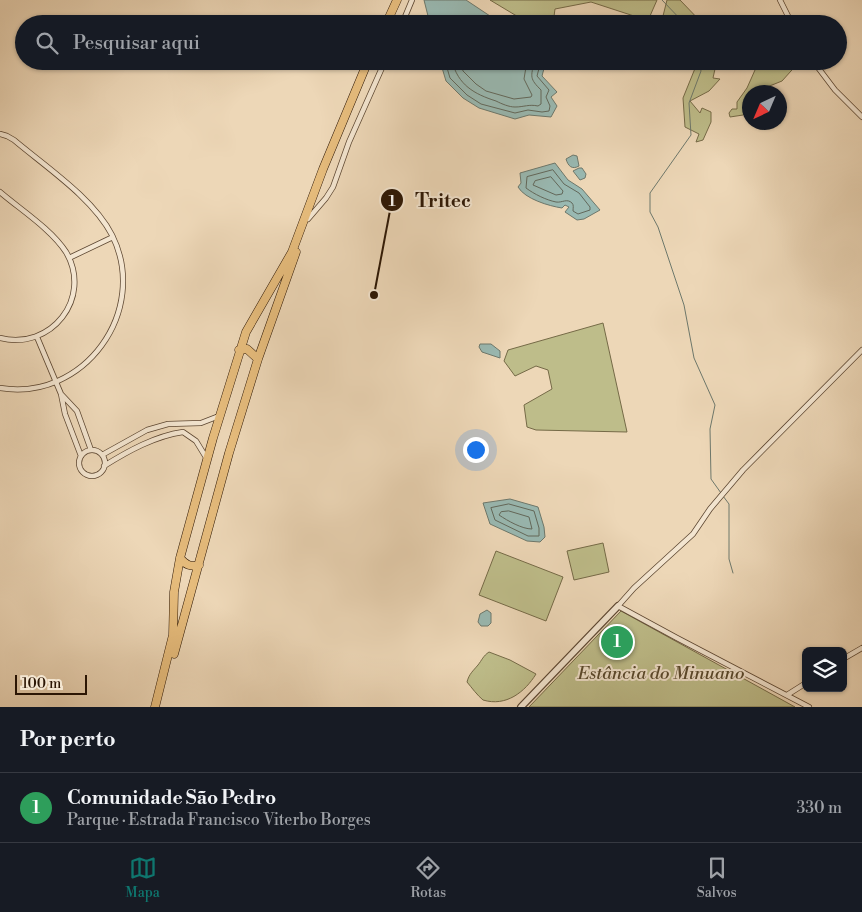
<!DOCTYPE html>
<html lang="pt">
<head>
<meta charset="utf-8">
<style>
  :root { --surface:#171b24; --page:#20242c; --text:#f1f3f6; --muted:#9ea1a6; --line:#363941; --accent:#0f766e }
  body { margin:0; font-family:"Libre Bodoni",serif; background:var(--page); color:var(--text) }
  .controls { position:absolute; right:15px; bottom:15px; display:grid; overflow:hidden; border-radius:8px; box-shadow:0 1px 4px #0004 }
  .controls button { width:45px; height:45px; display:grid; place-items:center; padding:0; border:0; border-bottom:1px solid var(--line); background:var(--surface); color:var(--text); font:25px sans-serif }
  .compass { position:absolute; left:742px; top:85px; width:45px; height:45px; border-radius:50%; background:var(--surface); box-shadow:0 1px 4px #0004; rotate:224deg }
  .scale { position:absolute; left:15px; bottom:12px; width:72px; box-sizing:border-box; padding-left:5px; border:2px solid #2c1604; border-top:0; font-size:14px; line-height:18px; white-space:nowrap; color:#2c1604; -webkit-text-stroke:4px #f3e5d0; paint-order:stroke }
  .you { position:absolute; left:475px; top:449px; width:18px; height:18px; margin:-12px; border:4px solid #fff; border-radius:50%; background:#1a73e8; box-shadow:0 0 0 8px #1a73e833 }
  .badge { display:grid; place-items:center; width:32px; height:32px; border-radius:50%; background:var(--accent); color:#fff; font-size:16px; font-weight:700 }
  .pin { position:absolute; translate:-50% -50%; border:2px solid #fff; box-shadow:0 1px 5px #0006 }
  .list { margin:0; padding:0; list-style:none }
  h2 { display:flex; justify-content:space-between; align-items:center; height:65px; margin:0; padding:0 20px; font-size:21px }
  h2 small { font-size:16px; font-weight:400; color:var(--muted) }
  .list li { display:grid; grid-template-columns:32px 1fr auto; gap:15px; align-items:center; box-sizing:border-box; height:70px; padding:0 20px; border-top:1px solid var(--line) }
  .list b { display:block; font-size:19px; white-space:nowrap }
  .list p { margin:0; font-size:16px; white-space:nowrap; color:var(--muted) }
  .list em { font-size:16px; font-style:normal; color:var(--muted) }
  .icon { flex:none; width:28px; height:28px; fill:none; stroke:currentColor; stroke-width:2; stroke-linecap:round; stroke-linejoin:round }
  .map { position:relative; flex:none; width:862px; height:707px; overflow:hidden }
  .search { position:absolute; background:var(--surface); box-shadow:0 1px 4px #0004; left:15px; right:15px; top:15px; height:55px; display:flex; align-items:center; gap:12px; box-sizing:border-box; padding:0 18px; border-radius:28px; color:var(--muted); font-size:19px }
  .sheet { height:135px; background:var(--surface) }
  nav { display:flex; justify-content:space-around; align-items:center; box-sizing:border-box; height:70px; border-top:1px solid var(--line); background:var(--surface); font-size:14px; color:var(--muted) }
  nav a { display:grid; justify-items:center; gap:2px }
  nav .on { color:var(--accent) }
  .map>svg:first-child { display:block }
  .green { fill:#bebd8a; stroke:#756a47 }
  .water { fill:#99b9b2; stroke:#6d786c }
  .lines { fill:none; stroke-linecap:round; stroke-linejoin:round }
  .shore { stroke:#62685b; stroke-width:1 }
  .stream { stroke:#6d786c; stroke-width:1 }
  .minor-casing { stroke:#5c4631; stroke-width:6 }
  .tertiary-casing { stroke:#5c4631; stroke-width:8 }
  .trunk-casing { stroke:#2c1604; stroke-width:9 }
  .minor { stroke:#f3e5d0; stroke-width:4.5 }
  .tertiary { stroke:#f3e5d0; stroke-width:5.5 }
  .trunk { stroke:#e6bc7c; stroke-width:8 }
  .labels { text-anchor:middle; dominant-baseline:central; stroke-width:4; stroke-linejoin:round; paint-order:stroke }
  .park-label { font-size:18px; font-style:italic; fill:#58482c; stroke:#f3e5d0 }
  .leader { fill:none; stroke:#2c1604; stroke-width:2 }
  .callout-dot { fill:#2c1604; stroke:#f3e5d0; stroke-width:2 }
  .mark-label { font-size:15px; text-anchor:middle; font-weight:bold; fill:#fff }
  .callout-label { font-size:19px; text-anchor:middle; font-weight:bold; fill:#2c1604; stroke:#f3e5d0; stroke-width:4; stroke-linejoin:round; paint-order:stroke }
</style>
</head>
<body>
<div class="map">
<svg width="862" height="707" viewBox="0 0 862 707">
  <rect width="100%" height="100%" fill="#edd7b7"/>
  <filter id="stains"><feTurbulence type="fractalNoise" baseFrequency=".004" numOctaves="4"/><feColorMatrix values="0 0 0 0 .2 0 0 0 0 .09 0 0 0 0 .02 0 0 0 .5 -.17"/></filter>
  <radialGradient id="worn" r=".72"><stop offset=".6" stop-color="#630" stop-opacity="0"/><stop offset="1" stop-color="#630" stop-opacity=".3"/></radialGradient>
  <path class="green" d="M490 0H657L650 16 637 17 591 2 555 9 553 24H530Z
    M667 0H680L703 24H665L662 20Z
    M690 61H710L715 69 713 78 720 79 709 91 690 101 700 113 702 108 711 112V122L703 140 696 142 699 134 685 127 683 98 696 66Z
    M759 61H800L782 81 767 87 762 92H750L749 109 743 115 730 117 729 113 732 109H737V102L747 88Z
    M603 323 627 432 536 430 527 427 524 405 552 389 548 370 536 366 515 376 504 361 508 350Z
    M603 543 609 572 574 580 567 551Z
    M496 551 563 577 546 621 479 595Z
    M621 611 795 707H529Z
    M489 652 510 660 536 674C525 692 506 707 483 700 477 695 472 688 467 682 469 674 473 671 478 665 482 660 483 656 489 652Z"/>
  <path class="water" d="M424 0H466L502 24H430Z
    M440 61H546L542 76 557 92 551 97 557 106 551 117 529 115 515 119 479 108 463 98 446 81Z
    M573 155 577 156 579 166C572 170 568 166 566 159Z
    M555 163 568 180 582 189 600 210 584 219 577 220 565 212 569 207 565 205 562 208C549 206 525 199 518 187L521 183 520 173Z
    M579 168H582L586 174 585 178 580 180 573 171Z
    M480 344H491L500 351V358L482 352 479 347Z
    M510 499 538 507 544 527 545 537 540 542 527 541 490 524 483 503Z
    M487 610 491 613V623L488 626H481L478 622 480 614Z"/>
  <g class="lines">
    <path class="shore" d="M445 61 450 78 467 95 481 104 515 113 528 110 542 112 549 111 550 106 546 97 549 90 537 76 541 61
      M452 61C458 85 474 94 496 101 502 104 509 107 515 107 524 107 529 104 538 106L541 104V90C530 79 530 77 535 61
      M460 61 463 71 476 84 486 91 514 99 531 97 532 95 524 79 527 61
      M553 170 564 184 579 193 590 207V210L578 214 573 211C573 208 574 205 572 203 567 198 562 203 556 202 546 200 534 194 526 188L527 177Z
      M551 177 563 191 562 194 556 195 533 185 535 181Z
      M509 504 534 511 539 528V536H528L495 520 491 508Z
      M509 511 529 517 532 529C522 529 508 521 499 515L501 512Z"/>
    <path class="stream" d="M662 0 685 24
      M699 61 701 71 689 103 691 135 650 193V212L658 227 684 305 694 358 715 405 710 429 711 479 721 493
      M723 496 729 504V559L733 573"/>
    <g class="minor-casing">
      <path id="minor" d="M780 0 792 24
        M402 24 412 0
        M813 61 835 90 862 117
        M0 134 7 136 14 140C46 167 93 198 112 235 150 311 84 402 0 388
        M0 192C21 210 51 229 66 252 93 298 51 351 0 338
        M308 219 326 198 333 187 349 142 385 61
        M69 258 113 237
        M37 337 61 394 65 414 81 456
        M62 395 77 411 91 450
        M79 463a13 13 0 1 1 26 0a13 13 0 1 1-26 0Z
        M102 455 147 430 168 424 201 423 219 416
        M104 466C128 451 155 436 183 432L196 441 207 459
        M843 659 862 648
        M787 695 806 683
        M809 707 677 638 618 606 634 588 693 534 710 509 743 470 862 350"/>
    </g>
    <g class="tertiary-casing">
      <path id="tertiary" d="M521 707 618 606"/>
    </g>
    <g class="trunk-casing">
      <path id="trunk" d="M386 24 397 0
        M239 350 247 349 258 359
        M180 558C186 565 190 567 199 565
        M174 654 229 453 258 359 296 252
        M155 707 173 635 174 592 180 558 213 438 246 332 292 252 323 169 368 61"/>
    </g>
    <use href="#minor" class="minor"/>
    <use href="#tertiary" class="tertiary"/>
    <use href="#trunk" class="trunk"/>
  </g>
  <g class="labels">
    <g class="park-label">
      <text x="661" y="673">Estância do Minuano</text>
    </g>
  </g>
  <path class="leader" d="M374 295L392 200"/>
  <g class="callout-dot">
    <circle cx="374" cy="295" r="5"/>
    <circle cx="392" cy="200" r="12"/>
  </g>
  <g class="mark-label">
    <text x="392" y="206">1</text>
  </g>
  <g class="callout-label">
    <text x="443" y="207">Tritec</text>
  </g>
  <rect width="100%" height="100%" filter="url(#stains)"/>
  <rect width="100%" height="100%" fill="url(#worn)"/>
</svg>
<div class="controls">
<button><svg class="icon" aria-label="layers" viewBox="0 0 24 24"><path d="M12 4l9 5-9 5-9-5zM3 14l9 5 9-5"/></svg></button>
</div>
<svg class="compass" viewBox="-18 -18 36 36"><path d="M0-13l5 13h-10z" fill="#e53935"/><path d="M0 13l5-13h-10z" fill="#9ea1a6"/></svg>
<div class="scale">100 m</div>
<div class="you"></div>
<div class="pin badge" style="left:617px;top:642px;background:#2e9e5b">1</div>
<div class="search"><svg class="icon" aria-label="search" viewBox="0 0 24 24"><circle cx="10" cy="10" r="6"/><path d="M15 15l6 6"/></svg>Pesquisar aqui</div>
</div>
<section class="sheet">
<h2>Por perto<small></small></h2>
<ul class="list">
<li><span class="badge" style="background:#2e9e5b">1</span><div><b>Comunidade São Pedro</b><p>Parque · Estrada Francisco Viterbo Borges</p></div><em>330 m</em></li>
</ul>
</section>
<nav>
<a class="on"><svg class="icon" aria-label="map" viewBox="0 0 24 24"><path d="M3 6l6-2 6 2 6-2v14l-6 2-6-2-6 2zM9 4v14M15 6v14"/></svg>Mapa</a>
<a><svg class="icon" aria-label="directions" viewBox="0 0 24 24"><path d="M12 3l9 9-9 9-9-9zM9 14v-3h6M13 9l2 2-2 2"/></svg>Rotas</a>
<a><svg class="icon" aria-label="saved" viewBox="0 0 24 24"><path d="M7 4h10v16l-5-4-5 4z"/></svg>Salvos</a>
</nav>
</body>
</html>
